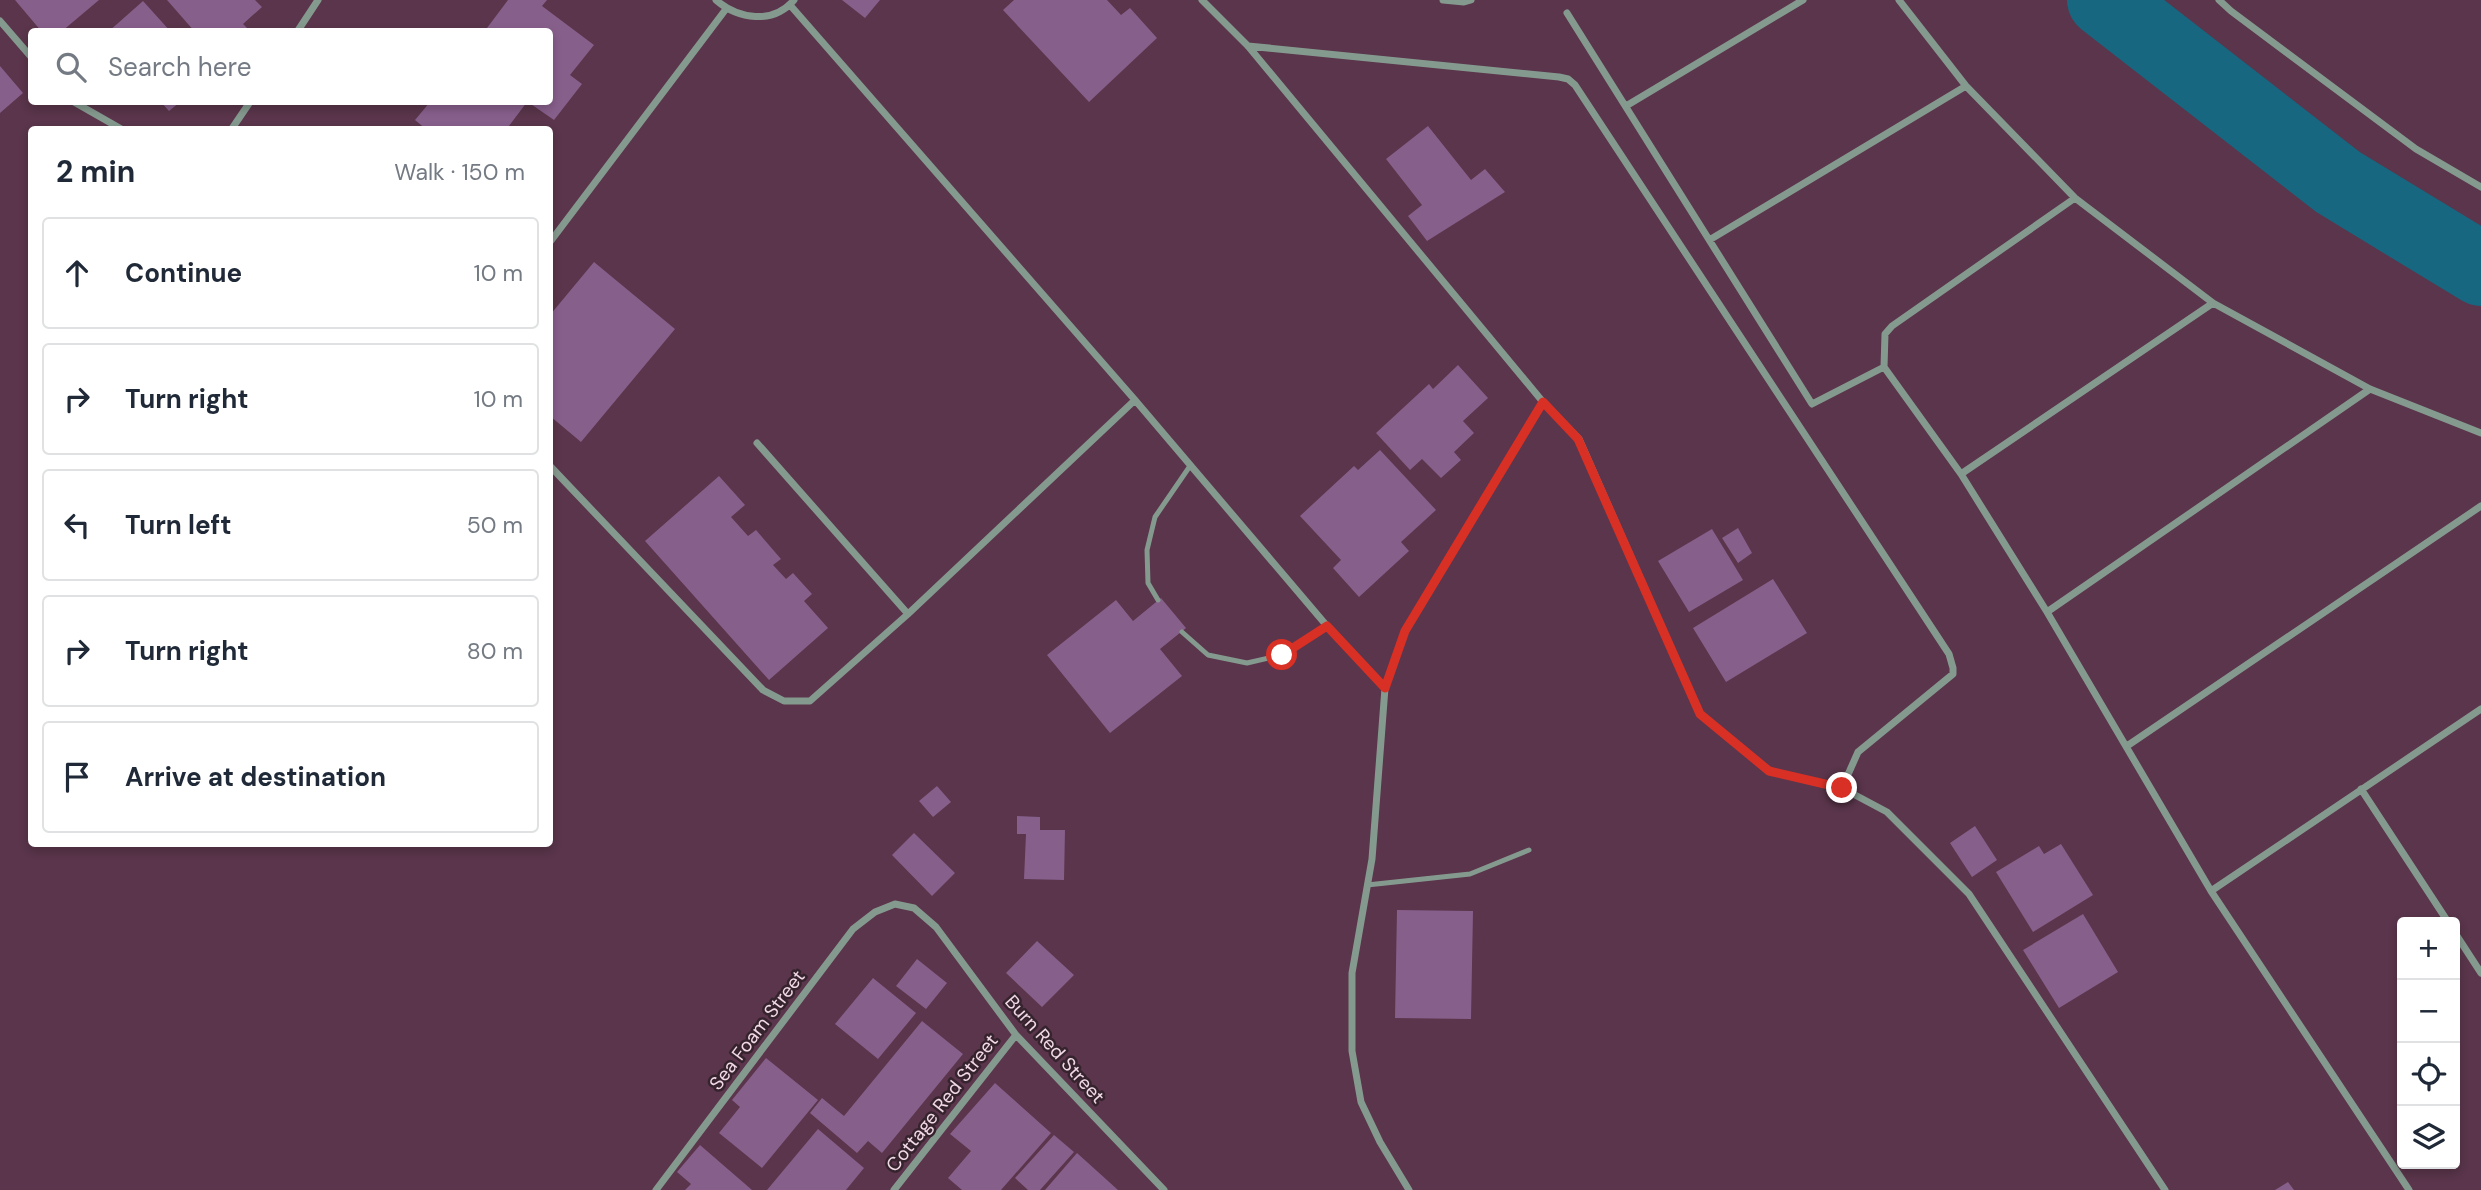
<!DOCTYPE html>
<html lang="en">
<head>
<meta charset="utf-8">
<style>
  :root { --surface:#fff; --page:#f2f2f3; --text:#1f2937; --muted:#747a83; --line:#e0e1e3 }
  body { margin:0; font-family:"DM Sans",sans-serif; background:var(--page); color:var(--text) }
  .controls { position:absolute; right:21px; bottom:21px; display:grid; overflow:hidden; border-radius:7px; box-shadow:0 4px 10px #0003 }
  .controls button { width:63px; height:63px; display:grid; place-items:center; padding:0; border:0; border-bottom:2px solid var(--line); background:var(--surface); color:var(--text); font:35px sans-serif }
  .stop { position:absolute; width:21px; height:21px; margin:-16px; border:5px solid #d93025; border-radius:50%; background:#fff }
  .stop.end { background:#d93025; border-color:#fff; box-shadow:0 2px 7px #0008 }
  .list { margin:0; padding:0; list-style:none }
  h2 { display:flex; justify-content:space-between; align-items:center; height:91px; margin:0; padding:0 28px; font-size:30px }
  h2 small { font-size:23px; font-weight:400; color:var(--muted) }
  .list li { display:grid; grid-template-columns:46px 1fr auto; gap:21px; align-items:center; box-sizing:border-box; height:112px; margin:0 14px 14px; padding:0 14px; border:2px solid var(--line); border-radius:7px }
  .list b { display:block; font-size:26px; white-space:nowrap }
  .list em { font-size:23px; font-style:normal; color:var(--muted) }
  .icon { flex:none; width:38px; height:38px; fill:none; stroke:currentColor; stroke-width:2; stroke-linecap:round; stroke-linejoin:round }
  .map { position:relative; flex:none; width:2481px; height:1190px; overflow:hidden }
  .search { position:absolute; background:var(--surface); box-shadow:0 4px 10px #0003; left:28px; top:28px; width:525px; height:77px; display:flex; align-items:center; gap:18px; box-sizing:border-box; padding:0 24px; border-radius:7px; color:var(--muted); font-size:26px }
  .panel { position:absolute; background:var(--surface); box-shadow:0 4px 10px #0003; left:28px; top:126px; width:525px; height:721px; border-radius:7px }
  .map>svg:first-child { display:block }
  .lines { fill:none; stroke-linecap:round; stroke-linejoin:round }
  .river { stroke:#176780; stroke-width:74 }
  .building { fill:#875f8b }
  .lane { stroke:#859a8f; stroke-width:5 }
  .street { stroke:#859a8f; stroke-width:7 }
  .route { stroke:#d93025; stroke-width:9 }
  .labels { text-anchor:middle; dominant-baseline:central; stroke-width:5; stroke-linejoin:round; paint-order:stroke }
  .street-label { font-size:19px; fill:#f1d9e6; stroke:#35232d }
</style>
</head>
<body>
<div class="map">
<svg width="2481" height="1190" viewBox="0 0 2481 1190">
  <rect width="100%" height="100%" fill="#5a354b"/>
  <g class="lines">
    <path class="river" d="M2104 0 2338 182 2481 269"/>
  </g>
  <path class="building" d="M15 0H99L61 32H42Z
    M167 0H255L262 7 243 24 251 32H195Z
    M508 0H547L542 6 594 45 570 75 582 84 554 120 528 102H550V32H484Z
    M842 0H880L865 18Z
    M1014 0H1107L1121 15 1130 8 1157 38 1089 102 1003 10Z
    M143 1 171 32H108Z
    M0 66 23 93 0 113Z
    M161 102H180L169 111Z
    M430 102H527L506 130H427L415 120Z
    M1428 126 1471 180 1485 169 1505 192 1427 241 1408 216 1422 205 1386 159Z
    M594 262 675 329 581 442 550 416V315Z
    M1458 365 1488 398 1463 421 1474 433 1454 452 1461 460 1441 478 1422 459 1410 470 1376 433 1429 384 1433 389Z
    M1380 450 1436 510 1401 542 1409 551 1359 597 1333 568 1341 560 1300 516 1354 466 1358 470Z
    M719 476 745 505 731 517 748 536 756 530 781 559 773 565 786 579 793 573 812 594 804 601 828 628 769 680 645 541Z
    M1738 528 1752 553 1738 563 1722 538Z
    M1712 529 1743 580 1689 612 1658 561Z
    M1773 579 1807 633 1726 682 1693 628Z
    M1161 598 1186 628 1160 649 1182 676 1110 733 1047 655 1116 600 1133 621Z
    M937 786 951 802 933 817 919 801Z
    M1017 816 1040 817V830H1065L1064 880 1024 879 1026 834H1017Z
    M1975 826 1997 860 1972 877 1950 843Z
    M914 833 955 873 932 896 892 855Z
    M2061 844 2093 895 2033 932 1996 872 2039 846 2044 854Z
    M1397 910 1473 911 1471 1019 1395 1018Z
    M2083 914 2118 972 2059 1008 2023 950Z
    M1037 941 1074 975 1042 1007 1006 973Z
    M917 959 947 983 926 1009 896 986Z
    M873 978 916 1013 878 1059 835 1024Z
    M922 1021 963 1054 882 1153 868 1141 857 1153 810 1113 822 1098 844 1116Z
    M766 1058 818 1100 762 1168 719 1133 740 1107 732 1100Z
    M995 1083 1051 1133 1001 1190H962L948 1178 971 1151 950 1134Z
    M818 1129 864 1168 846 1190H767Z
    M1054 1135 1074 1152 1040 1190H1028L1015 1178Z
    M700 1145 752 1190H685L691 1184 677 1172Z
    M1077 1153 1118 1190H1045Z
    M2288 1182 2294 1190H2275Z"/>
  <g class="lines">
    <path class="lane" d="M1158 600 1148 583 1147 550 1155 517 1190 466
      M1182 632 1208 655 1247 663 1282 655 1327 626
      M1367 885 1470 874 1529 850"/>
    <path class="street" d="M716 0C738 19 773 25 794 0
      M1202 0 1248 46 1543 402 1579 439 1700 714 1769 771 1842 788 1887 812 1969 894 2165 1190
      M1443 0 1464 2 1471 0
      M1899 0 1966 86 2075 198 2213 303 2370 389 2481 433
      M2219 0 2231 11 2416 149 2481 187
      M790 5 1135 400 1327 626 1385 688
      M1567 13 1812 404 1884 367
      M0 21 32 58
      M297 32 318 0
      M1248 46 1559 77 1568 79 1575 85 1949 654 1953 668V674L1858 752 1842 788
      M74 102 123 130
      M1626 106 1803 0
      M231 130 250 102
      M2075 198 1892 326 1885 334 1884 367 1961 474 2047 612 2211 891 2409 1190
      M1711 239 1966 86
      M550 242 726 9
      M757 443 908 614
      M550 466 763 690 784 701H810L908 614 1135 400
      M1961 474 2213 303
      M2047 612 2370 389
      M2127 746 2481 506
      M2361 789 2448 922
      M2211 891 2481 709
      M2455 933 2481 973
      M656 1190 853 929 875 912 895 904 914 908 936 927 1016 1035 1164 1190
      M894 1190 1016 1035
      M1409 1190 1380 1142 1361 1102 1352 1051V973L1372 859 1385 688 1405 631 1543 402"/>
  </g>
  <g class="lines">
    <path class="route" d="M1282 655 1327 626 1385 688 1405 631 1543 402 1578 439 1700 714 1769 771 1842 788"/>
  </g>
  <g class="labels">
    <g class="street-label">
      <text transform="translate(757 1030) rotate(-53)">Sea Foam Street</text>
      <text transform="translate(1055 1049) rotate(48)">Burn Red Street</text>
      <text transform="translate(942 1103) rotate(-52)">Cottage Red Street</text>
    </g>
  </g>
</svg>
<div class="controls">
<button>+</button>
<button>−</button>
<button><svg class="icon" aria-label="locate" viewBox="0 0 24 24"><circle cx="12" cy="12" r="6"/><path d="M12 2v4M12 18v4M2 12h4M18 12h4"/></svg></button>
<button><svg class="icon" aria-label="layers" viewBox="0 0 24 24"><path d="M12 4l9 5-9 5-9-5zM3 14l9 5 9-5"/></svg></button>
</div>
<div class="stop" style="left:1282px;top:655px"></div>
<div class="stop end" style="left:1842px;top:788px"></div>
<div class="search"><svg class="icon" aria-label="search" viewBox="0 0 24 24"><circle cx="10" cy="10" r="6"/><path d="M15 15l6 6"/></svg>Search here</div>
<section class="panel">
<h2>2 min<small>Walk · 150 m</small></h2>
<ul class="list">
<li><svg class="icon" aria-label="ahead" viewBox="0 0 24 24"><path d="M12 20V5M6 11l6-6 6 6"/></svg><div><b>Continue</b></div><em>10 m</em></li>
<li><svg class="icon" aria-label="right" viewBox="0 0 24 24"><path d="M7 20v-9h11M14 6l5 5-5 5"/></svg><div><b>Turn right</b></div><em>10 m</em></li>
<li><svg class="icon" aria-label="left" viewBox="0 0 24 24"><path d="M17 20v-9H6M10 6l-5 5 5 5"/></svg><div><b>Turn left</b></div><em>50 m</em></li>
<li><svg class="icon" aria-label="right" viewBox="0 0 24 24"><path d="M7 20v-9h11M14 6l5 5-5 5"/></svg><div><b>Turn right</b></div><em>80 m</em></li>
<li><svg class="icon" aria-label="arrive" viewBox="0 0 24 24"><path d="M6 21V4h12l-3 4 3 4H6"/></svg><div><b>Arrive at destination</b></div></li>
</ul>
</section>
</div>
</body>
</html>
